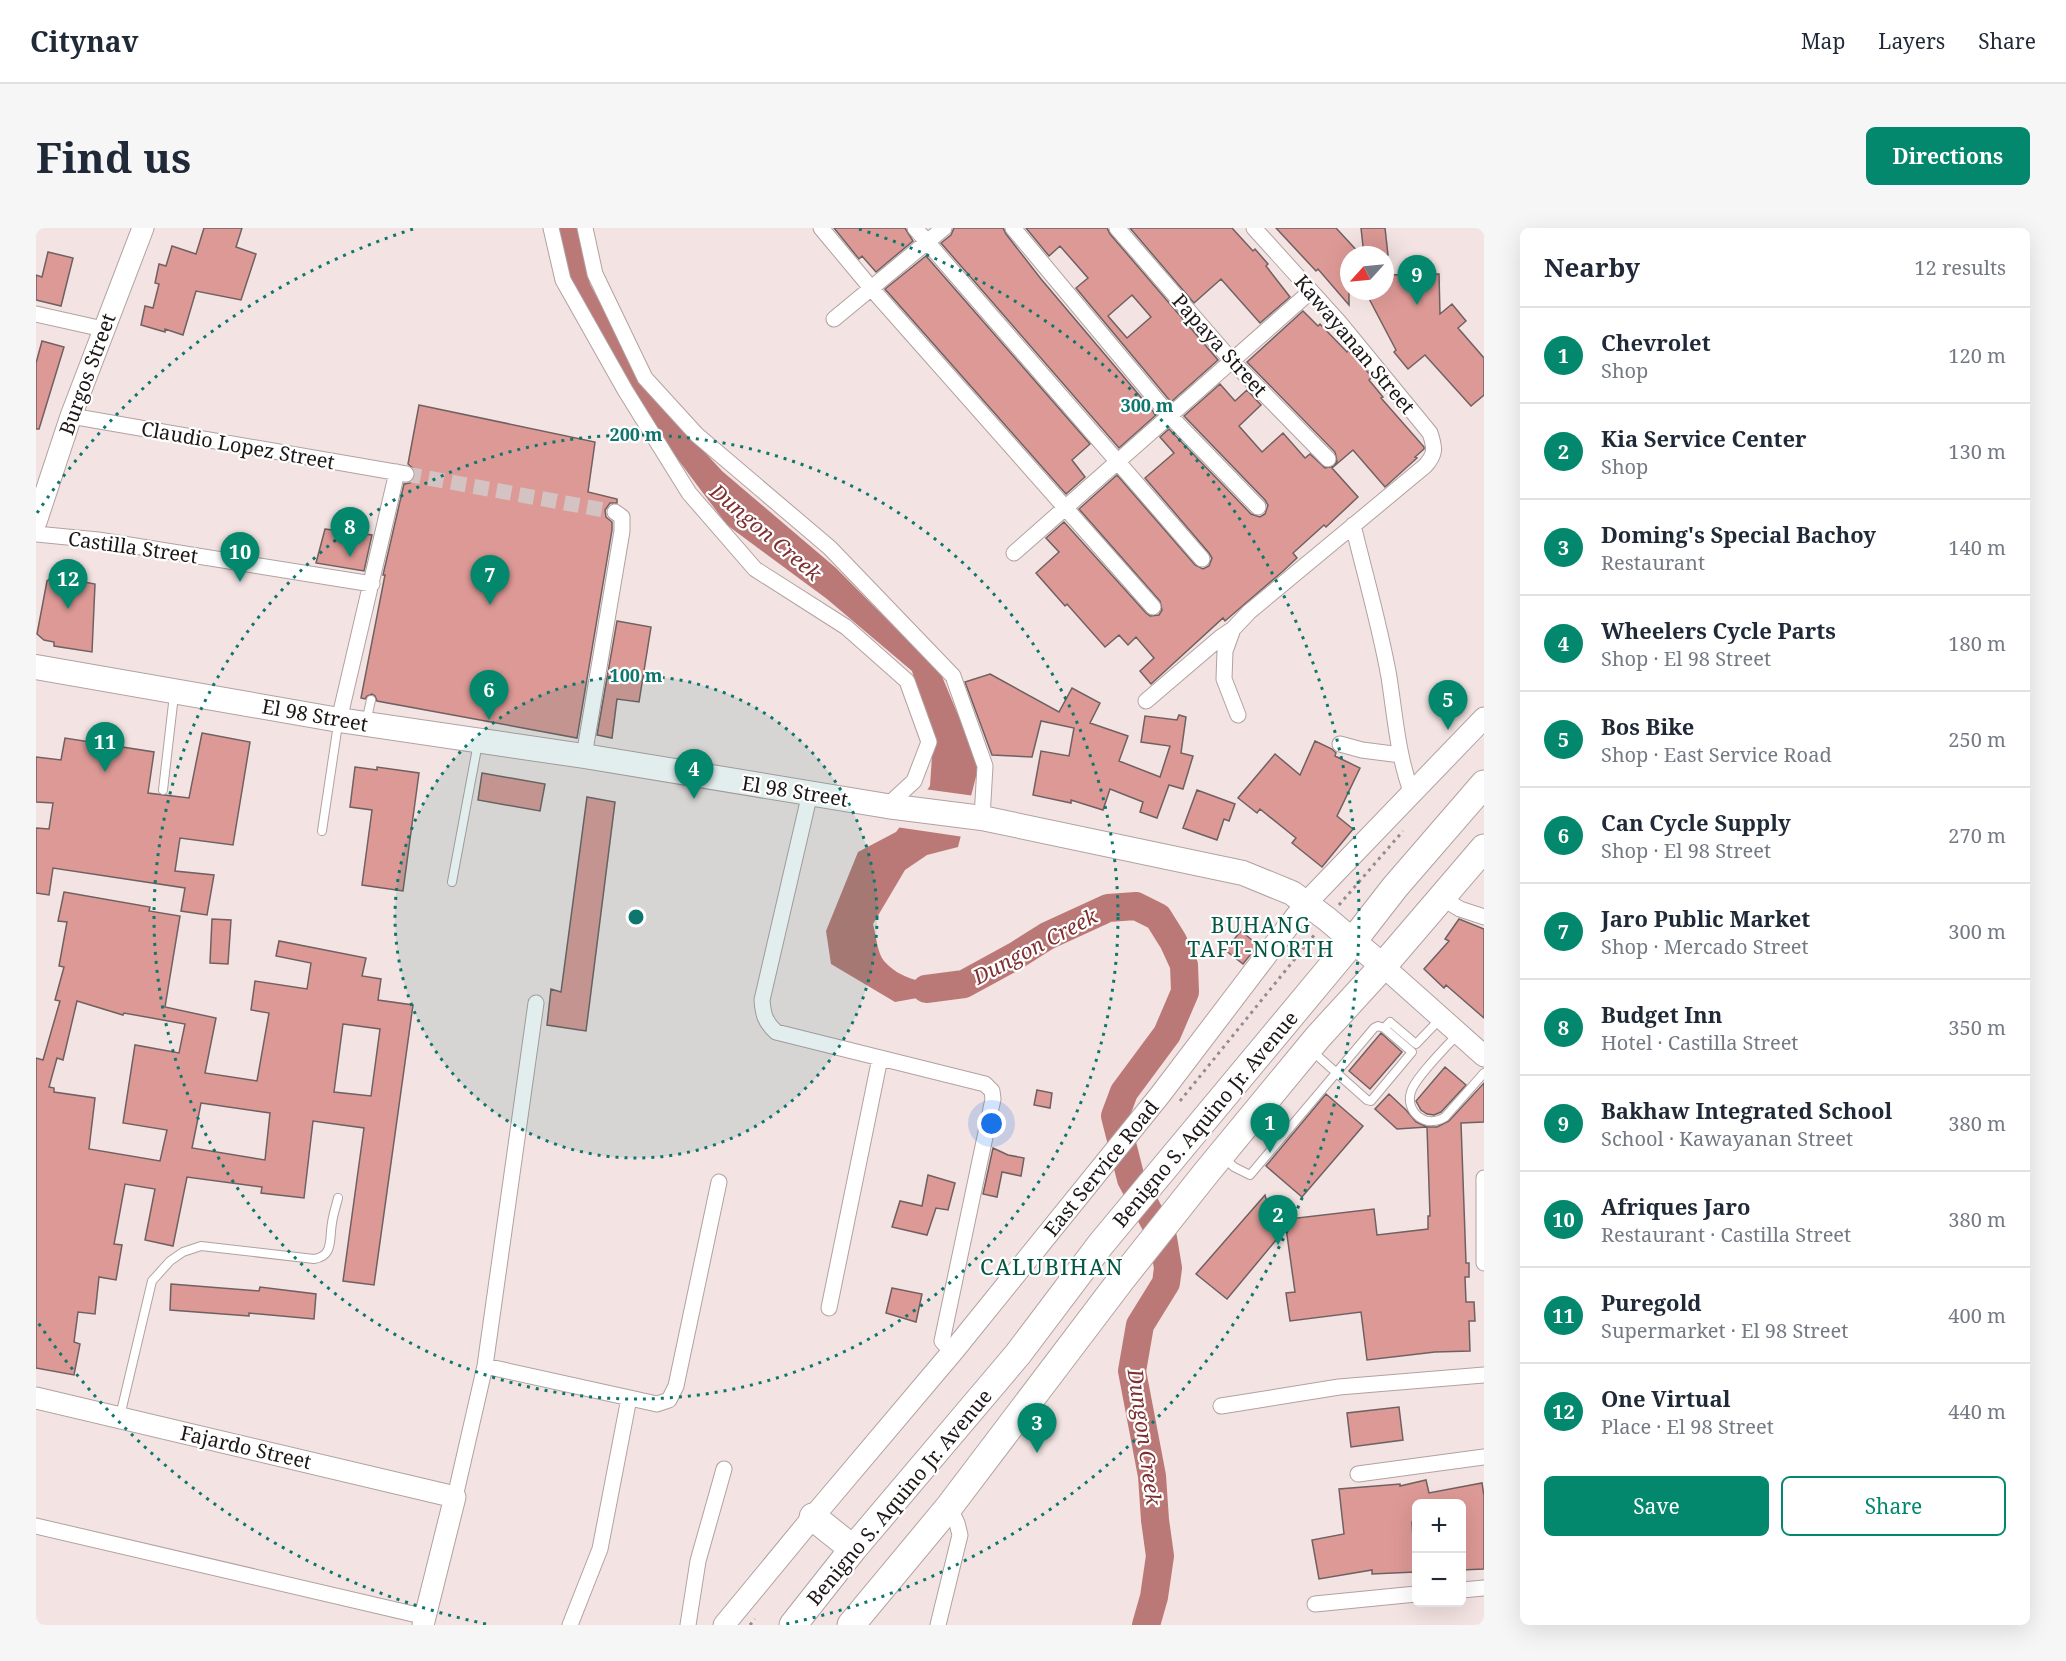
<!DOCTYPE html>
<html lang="en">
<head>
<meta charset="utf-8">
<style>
  :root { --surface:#fff; --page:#f6f6f7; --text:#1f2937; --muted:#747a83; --line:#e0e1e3; --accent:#04886d }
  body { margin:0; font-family:"Noto Serif",serif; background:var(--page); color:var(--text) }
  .controls { position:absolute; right:18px; bottom:18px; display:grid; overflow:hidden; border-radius:9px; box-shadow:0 6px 24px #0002 }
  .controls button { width:54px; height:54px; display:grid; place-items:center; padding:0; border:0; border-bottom:2px solid var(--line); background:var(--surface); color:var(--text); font:30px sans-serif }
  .compass { position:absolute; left:1304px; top:18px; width:54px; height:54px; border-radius:50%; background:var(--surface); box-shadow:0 6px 24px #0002; rotate:243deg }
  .you { position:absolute; left:956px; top:896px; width:21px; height:21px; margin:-15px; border:4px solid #fff; border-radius:50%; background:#1a73e8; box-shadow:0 0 0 9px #1a73e833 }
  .badge { display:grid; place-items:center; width:39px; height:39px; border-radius:50%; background:var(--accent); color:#fff; font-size:20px; font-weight:700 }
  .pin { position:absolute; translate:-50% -50px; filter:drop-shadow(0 2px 3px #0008) }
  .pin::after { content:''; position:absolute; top:32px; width:21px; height:18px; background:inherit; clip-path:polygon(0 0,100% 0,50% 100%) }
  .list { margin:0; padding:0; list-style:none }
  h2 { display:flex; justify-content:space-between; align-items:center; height:78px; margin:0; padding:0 24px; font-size:26px }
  h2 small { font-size:20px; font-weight:400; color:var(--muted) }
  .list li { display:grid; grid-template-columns:39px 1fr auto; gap:18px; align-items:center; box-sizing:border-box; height:96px; padding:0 24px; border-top:2px solid var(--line) }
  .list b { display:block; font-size:22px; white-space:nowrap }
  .list p { margin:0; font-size:20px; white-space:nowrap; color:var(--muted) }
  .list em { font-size:20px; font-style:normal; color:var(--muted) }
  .actions { display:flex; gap:12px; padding:18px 24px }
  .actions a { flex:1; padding:14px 0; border:2px solid var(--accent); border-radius:9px; text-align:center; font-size:21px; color:var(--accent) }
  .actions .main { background:var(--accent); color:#fff }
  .map { position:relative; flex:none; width:1448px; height:1397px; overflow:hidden; border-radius:9px }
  header { display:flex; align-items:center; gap:36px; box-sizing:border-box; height:84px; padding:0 30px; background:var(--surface); border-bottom:2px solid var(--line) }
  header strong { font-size:28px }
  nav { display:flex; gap:33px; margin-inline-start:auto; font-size:21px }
  .intro { display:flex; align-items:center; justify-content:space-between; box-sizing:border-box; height:144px; padding:0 36px }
  h1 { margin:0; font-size:42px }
  .button { padding:15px 27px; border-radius:9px; background:var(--accent); color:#fff; font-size:21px; font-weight:700 }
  main { display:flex; gap:36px; padding:0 36px }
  aside { flex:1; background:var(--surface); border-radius:9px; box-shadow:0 6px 24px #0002 }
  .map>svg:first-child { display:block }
  .water { fill:#ba7976 }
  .pier { fill:#f3e3e2 }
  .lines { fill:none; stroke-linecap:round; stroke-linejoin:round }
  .river { stroke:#ba7976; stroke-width:28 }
  .building { fill:#dd9996; stroke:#6f6161; stroke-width:1.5; fill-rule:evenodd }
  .street-tunnel { stroke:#d3c4c3; stroke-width:15; stroke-dasharray:15 8; stroke-linecap:butt }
  .lane-casing { stroke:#b1a2a1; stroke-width:10 }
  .street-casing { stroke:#b1a2a1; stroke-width:17 }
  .secondary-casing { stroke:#b1a2a1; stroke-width:23 }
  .primary-casing { stroke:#b1a2a1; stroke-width:26 }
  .highway-casing { stroke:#b1a2a1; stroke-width:29 }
  .path { stroke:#968b8a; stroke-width:3; stroke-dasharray:3 4.5; stroke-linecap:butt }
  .lane { stroke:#fff; stroke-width:8 }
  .street { stroke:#fff; stroke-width:15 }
  .secondary { stroke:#fff; stroke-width:21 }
  .primary { stroke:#fff; stroke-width:24 }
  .highway { stroke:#fff; stroke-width:27 }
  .ring { fill:none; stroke:#0f766e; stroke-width:3; stroke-dasharray:3 6 }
  .labels { text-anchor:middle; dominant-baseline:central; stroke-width:4.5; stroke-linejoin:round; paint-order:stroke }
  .street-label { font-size:20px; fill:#1c1716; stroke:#fff }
  .water-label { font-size:21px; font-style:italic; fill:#802f31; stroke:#fff }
  .neighbourhood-label { font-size:21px; letter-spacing:1.5px; fill:#005744; stroke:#fff }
  .quarter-label { font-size:22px; letter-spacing:1.5px; fill:#005744; stroke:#fff }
  .centre { fill:#0f766e; stroke:#fff; stroke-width:3 }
  .ring-label { font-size:18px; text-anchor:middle; font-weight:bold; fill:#0f766e; stroke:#fff; stroke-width:4.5; stroke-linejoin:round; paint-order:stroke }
</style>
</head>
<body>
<header>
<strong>Citynav</strong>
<nav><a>Map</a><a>Layers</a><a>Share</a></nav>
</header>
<div class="intro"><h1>Find us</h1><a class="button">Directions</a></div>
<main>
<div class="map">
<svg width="1448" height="1397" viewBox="0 0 1448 1397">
  <rect width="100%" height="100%" fill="#f3e3e2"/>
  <path class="water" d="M521 0H543L554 56 609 159 686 243 800 340 905 446 943 537 922 619 891 627 869 642 837 696C840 706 841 725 848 733 868 756 900 756 928 756L887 769 859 774 795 736 790 703 822 624 860 604 894 558 897 513 876 443 791 371 691 297 628 213 532 48Z"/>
  <path class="pier" d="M888 561 939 568 928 609 860 599Z"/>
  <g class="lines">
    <path class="river" d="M890 761 928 756 981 727 1011 708 1072 680 1100 678 1122 689 1137 713 1148 737 1149 764 1131 806 1088 864 1079 888 1095 951 1127 1010 1132 1040 1130 1055 1104 1097 1096 1143 1116 1248 1119 1292 1124 1328 1118 1369 1110 1397"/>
  </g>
  <path class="building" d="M168 0H206L200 19 220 26 205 72 160 63 147 107 129 101V104L105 97 109 78 117 80 123 56 119 55 123 36 130 38 136 18 160 26Z
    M798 0H869L877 13 840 44 826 28 823 31Z
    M918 0H967L970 6 1005 51 1120 187 1083 220 905 15 915 7Z
    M990 0H1071L1074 6 1182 132 1135 174 1040 60 1052 50 1024 18 1013 28ZM1096 67 1115 89 1091 110 1072 88Z
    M1094 0H1196L1217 23 1219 21 1232 36 1230 38 1254 69 1224 95 1185 51 1158 75Z
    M1240 0H1300L1325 27H1313V77L1282 41 1280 43Z
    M1325 0H1349L1352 27H1328Z
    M12 24 37 30 25 78 0 72V47L6 49Z
    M890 28 1054 216 1036 232 1049 249 1030 266 849 61Z
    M1403 46 1404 86 1416 76 1430 93 1422 100 1448 130V167L1435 178 1389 127 1372 141 1358 124 1360 122 1329 63H1349V47Z
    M1267 83 1282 98 1284 96 1311 124 1313 122 1324 135 1336 149 1333 152 1347 169 1345 170 1388 219V221L1379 229 1381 230 1349 259 1317 222 1296 240 1322 269 1290 299 1288 297 1257 325 1261 330 1246 344 1189 393 1187 390 1115 456 1104 443 1118 430 1100 409 1092 417 1083 407 1069 419 1031 376 1029 378 1000 345 1023 324 1010 310 1028 294 1110 385 1114 388 1123 387 1126 382 1124 373 1043 281 1081 247 1159 337 1167 341 1173 338 1176 330 1173 325 1109 250 1138 225 1124 209 1133 201 1215 286 1224 289 1229 286 1232 277 1229 272 1148 188 1184 156 1199 173 1211 162 1225 177 1203 198 1226 224 1247 205 1269 230 1274 226 1289 240 1298 238 1301 233 1299 224 1211 134Z
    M6 113 28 119 3 201H0V135Z
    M383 177 559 214 552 264 581 271V275H574L569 282 570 289 576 294V302L541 510 341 473 339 468 336 466 331 468 329 471 325 470 349 347H347L368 256 374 255 379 248V242L372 236Z
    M289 301 336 307 328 343 280 335Z
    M17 348 59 356 56 424 18 418V414L8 412 1 406 11 353Z
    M581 393 615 399 603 474 581 471 576 510 561 507Z
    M954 446 1023 484 1036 460 1064 475 1054 495 1092 508 1083 533 1124 549 1134 518 1105 514 1109 488 1141 492 1143 487 1150 489 1145 525 1157 528 1147 561 1133 557 1121 590 1104 584 1107 574 1074 561 1067 582 1035 572V575L997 567 1005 523 1033 528 1038 500 1005 493 996 529 956 527 929 454Z
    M166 505 214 514 197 617 144 610 139 643 178 647 171 687 145 683 149 660 17 640 13 667 0 665V600L13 601 17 575 0 574V529L25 532 29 510 118 524 112 565 153 570Z
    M1279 513 1296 521 1300 525 1299 528 1324 540 1301 588 1317 601 1286 639 1256 615 1260 610 1224 581 1221 585 1202 570 1239 526 1264 547Z
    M319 539 341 542V539L383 545 367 663 326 657 336 582 314 579Z
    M446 545 509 556 504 583 442 572Z
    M1161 562 1199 576 1193 593 1188 591 1181 612 1147 600Z
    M551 569 579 574 550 803 511 797 515 761 525 764Z
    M28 664 114 679 113 683 144 688 129 779 180 790 169 845 221 853 233 785 215 782 219 753 271 761 275 735 240 728 243 713 330 730 326 748 345 751 342 772 377 777 338 1057 307 1053 328 900 277 893 268 970 225 965 226 959 151 949 137 1018 109 1012 119 961 89 956 78 1016 86 1017 80 1052 63 1049 59 1086 42 1084 38 1114 44 1116 38 1147 0 1140V830L7 832 24 773 19 772 28 739 23 738 31 694 22 693ZM41 773 87 787 88 785 149 796 143 825 99 817 87 895 131 902 124 933 53 921 59 870 18 864V860L13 859 21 830 27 832ZM307 796 344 801 335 868 298 864ZM165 875 234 885 229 932 156 920Z
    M176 691 195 692 192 736 174 735Z
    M1423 691 1448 701V790L1410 757 1408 760 1388 741 1413 713 1409 711Z
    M1205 703 1222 717 1207 736 1189 722Z
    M1345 805 1366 824 1334 861 1313 843Z
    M1409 839 1430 857 1405 884 1398 887 1391 886 1385 882 1380 873Z
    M1448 855V894L1425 895 1430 1035H1433V1049H1429L1430 1074H1438L1439 1093H1433L1434 1123 1399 1124 1331 1132 1325 1084 1254 1093 1250 1065 1259 1064 1250 1000 1191 1071 1160 1046 1229 967 1236 993 1338 981 1341 1007 1392 1001V988H1394L1391 899 1361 901 1339 881 1353 866 1370 882 1380 894 1391 899H1401L1413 893Z
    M1001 862 1016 865 1014 880 998 877Z
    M1290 866 1327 898 1266 969 1230 938Z
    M957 920 972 927 988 930 985 948 966 944 961 969 947 966Z
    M892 947 919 955 912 982 900 980 891 1007 856 999 864 973 886 978Z
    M135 1056 223 1063 224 1059 280 1066 278 1091 213 1085V1088L134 1082Z
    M856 1060 886 1066 880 1094 850 1085Z
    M1363 1179 1367 1212 1315 1219 1311 1185Z
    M1390 1252 1393 1265 1446 1255 1448 1268V1341L1425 1342V1275H1380V1293L1376 1294 1379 1344 1336 1346V1342L1283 1351 1276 1312 1308 1306 1303 1261 1364 1256V1258Z"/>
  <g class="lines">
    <path class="street-tunnel" d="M370 246 579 284"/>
    <g class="lane-casing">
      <path id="lane" d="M330 494 335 472
        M127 562 138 467
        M286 603 302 496
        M416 654 442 515
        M1348 800 1354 794 1380 816 1405 790
        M1422 806C1411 818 1378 851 1375 864 1372 873 1375 883 1383 889 1391 895 1401 894 1409 889L1448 845
        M1276 823 1331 872 1335 873 1376 824 1348 800
        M1187 929 1198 939 1214 947 1338 800 1342 798 1348 800
        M84 1188 116 1053 134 1033 147 1024 165 1018 278 1031C298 1028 293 1011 296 995 297 987 300 978 302 970"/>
    </g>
    <g class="street-casing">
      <path id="street" d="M515 0 527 52 589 162 653 265 719 341 810 399 871 453 893 514 878 553 851 578
        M549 0 559 46 609 150 661 207 794 320 917 448 949 538 946 590
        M785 0 835 60 1117 379
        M879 0 1166 331
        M977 0 1133 187 1222 279
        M1081 0 1196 133 1292 231
        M0 86 67 101
        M798 91 908 0
        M35 188 370 246
        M1317 297C1329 347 1344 398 1353 449 1359 488 1362 529 1376 566
        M0 306 62 312 336 356
        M978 325 1275 63
        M1197 401 1189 423 1188 451 1202 487
        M1110 473 1185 409 1197 401 1213 384 1389 238C1400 226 1399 220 1394 205L1303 94 1218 0
        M303 492 361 244
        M1304 516 1326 522 1365 527
        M548 528 586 303V289L579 284
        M774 565 726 772C727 786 729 794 740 804L949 856 956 863 957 871 906 1113 912 1120 918 1122
        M1404 669 1424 681 1448 689
        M1448 950V1035
        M793 1080 844 830
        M449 1138 621 1176 633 1172 640 1158 683 954
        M1185 1178 1303 1159 1448 1147
        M1322 1246 1448 1229
        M419 1269 449 1138 500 775
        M0 1298 390 1389
        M1426 1362 1448 1360
        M1279 1376 1380 1366
        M534 1397 564 1321 593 1170
        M652 1397 662 1333 688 1241
        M902 1397 924 1307 921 1295 913 1279"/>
    </g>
    <g class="secondary-casing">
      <path id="secondary" d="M0 294 35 188 107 0
        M1347 738 1448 828
        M0 1170 419 1269 387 1397
        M688 1397 777 1289 918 1122 1124 867 1270 675 1448 490"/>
    </g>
    <g class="primary-casing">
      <path id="primary" d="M0 439 303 492 548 528 851 578 946 590 1207 645 1256 665 1291 691 1347 738"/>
    </g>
    <g class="highway-casing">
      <path id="highway" d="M777 1289 817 1321
        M757 1397 817 1321 982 1126 1065 1016 1317 713 1359 659 1448 556
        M815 1397 913 1279 1085 1052 1170 945 1282 809 1347 738 1448 620"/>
    </g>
    <path class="path" d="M1303 677 1367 603
      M1144 873 1279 706
      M714 1397 719 1391"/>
    <use href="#lane" class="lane"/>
    <use href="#street" class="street"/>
    <use href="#secondary" class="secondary"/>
    <use href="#primary" class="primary"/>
    <use href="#highway" class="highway"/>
  </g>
  <circle cx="600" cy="689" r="241" fill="#0f766e" fill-opacity=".12"/>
  <g class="ring">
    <circle cx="600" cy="689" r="241"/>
    <circle cx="600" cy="689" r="482"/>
    <path d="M450 1396A723 723 0 0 1 1 1093M1 285A723 723 0 0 1 377 1M823 1A723 723 0 0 1 750 1396"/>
  </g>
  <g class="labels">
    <g class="street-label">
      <text transform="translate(1319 116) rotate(50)">Kawayanan Street</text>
      <text transform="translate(1184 117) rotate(48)">Papaya Street</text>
      <text transform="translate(51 146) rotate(-70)">Burgos Street</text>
      <text transform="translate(202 217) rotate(10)">Claudio Lopez Street</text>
      <text transform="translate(97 319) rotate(8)">Castilla Street</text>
      <text transform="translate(279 487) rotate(10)">El 98 Street</text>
      <text transform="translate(759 563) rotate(9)">El 98 Street</text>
      <text transform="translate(1169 891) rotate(-50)">Benigno S. Aquino Jr. Avenue</text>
      <text transform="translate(1065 940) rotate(-51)">East Service Road</text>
      <text transform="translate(210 1219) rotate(13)">Fajardo Street</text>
      <text transform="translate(863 1269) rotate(-50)">Benigno S. Aquino Jr. Avenue</text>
    </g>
    <g class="water-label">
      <text transform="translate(730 304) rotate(40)">Dungon Creek</text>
      <text transform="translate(999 718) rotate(-28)">Dungon Creek</text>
      <text transform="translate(1109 1209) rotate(82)">Dungon Creek</text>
    </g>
    <g class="neighbourhood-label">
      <text x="1225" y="697">BUHANG<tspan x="1225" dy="24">TAFT-NORTH</tspan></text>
    </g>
    <g class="quarter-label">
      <text x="1016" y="1038">CALUBIHAN</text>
    </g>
  </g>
  <circle cx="600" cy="689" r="9" class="centre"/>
  <g class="ring-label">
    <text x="1111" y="184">300 m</text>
    <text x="600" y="213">200 m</text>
    <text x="600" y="454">100 m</text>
  </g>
</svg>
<div class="controls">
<button>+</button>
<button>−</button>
</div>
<svg class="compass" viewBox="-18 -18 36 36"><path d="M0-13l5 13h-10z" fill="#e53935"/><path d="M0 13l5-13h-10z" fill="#747a83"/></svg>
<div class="you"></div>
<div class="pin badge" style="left:1234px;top:925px">1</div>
<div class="pin badge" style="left:1242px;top:1017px">2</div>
<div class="pin badge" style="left:1001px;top:1225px">3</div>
<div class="pin badge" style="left:658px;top:571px">4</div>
<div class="pin badge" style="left:1412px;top:502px">5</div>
<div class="pin badge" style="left:453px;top:492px">6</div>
<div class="pin badge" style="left:454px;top:377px">7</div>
<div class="pin badge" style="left:314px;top:329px">8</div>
<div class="pin badge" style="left:1381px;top:77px">9</div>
<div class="pin badge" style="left:204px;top:354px">10</div>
<div class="pin badge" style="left:69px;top:544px">11</div>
<div class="pin badge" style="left:32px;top:381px">12</div>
</div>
<aside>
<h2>Nearby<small>12 results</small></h2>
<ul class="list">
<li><span class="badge">1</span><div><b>Chevrolet</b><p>Shop</p></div><em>120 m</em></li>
<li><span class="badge">2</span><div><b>Kia Service Center</b><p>Shop</p></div><em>130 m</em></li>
<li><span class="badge">3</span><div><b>Doming's Special Bachoy</b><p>Restaurant</p></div><em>140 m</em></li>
<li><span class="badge">4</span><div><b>Wheelers Cycle Parts</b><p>Shop · El 98 Street</p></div><em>180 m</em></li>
<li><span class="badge">5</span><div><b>Bos Bike</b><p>Shop · East Service Road</p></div><em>250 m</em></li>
<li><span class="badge">6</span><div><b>Can Cycle Supply</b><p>Shop · El 98 Street</p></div><em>270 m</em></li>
<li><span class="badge">7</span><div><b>Jaro Public Market</b><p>Shop · Mercado Street</p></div><em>300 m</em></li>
<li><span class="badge">8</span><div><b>Budget Inn</b><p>Hotel · Castilla Street</p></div><em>350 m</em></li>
<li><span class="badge">9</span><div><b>Bakhaw Integrated School</b><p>School · Kawayanan Street</p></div><em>380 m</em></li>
<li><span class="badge">10</span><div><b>Afriques Jaro</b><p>Restaurant · Castilla Street</p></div><em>380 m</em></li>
<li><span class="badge">11</span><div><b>Puregold</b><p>Supermarket · El 98 Street</p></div><em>400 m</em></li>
<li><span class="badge">12</span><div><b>One Virtual</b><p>Place · El 98 Street</p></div><em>440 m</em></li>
</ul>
<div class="actions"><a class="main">Save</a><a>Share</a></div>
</aside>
</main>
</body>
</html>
